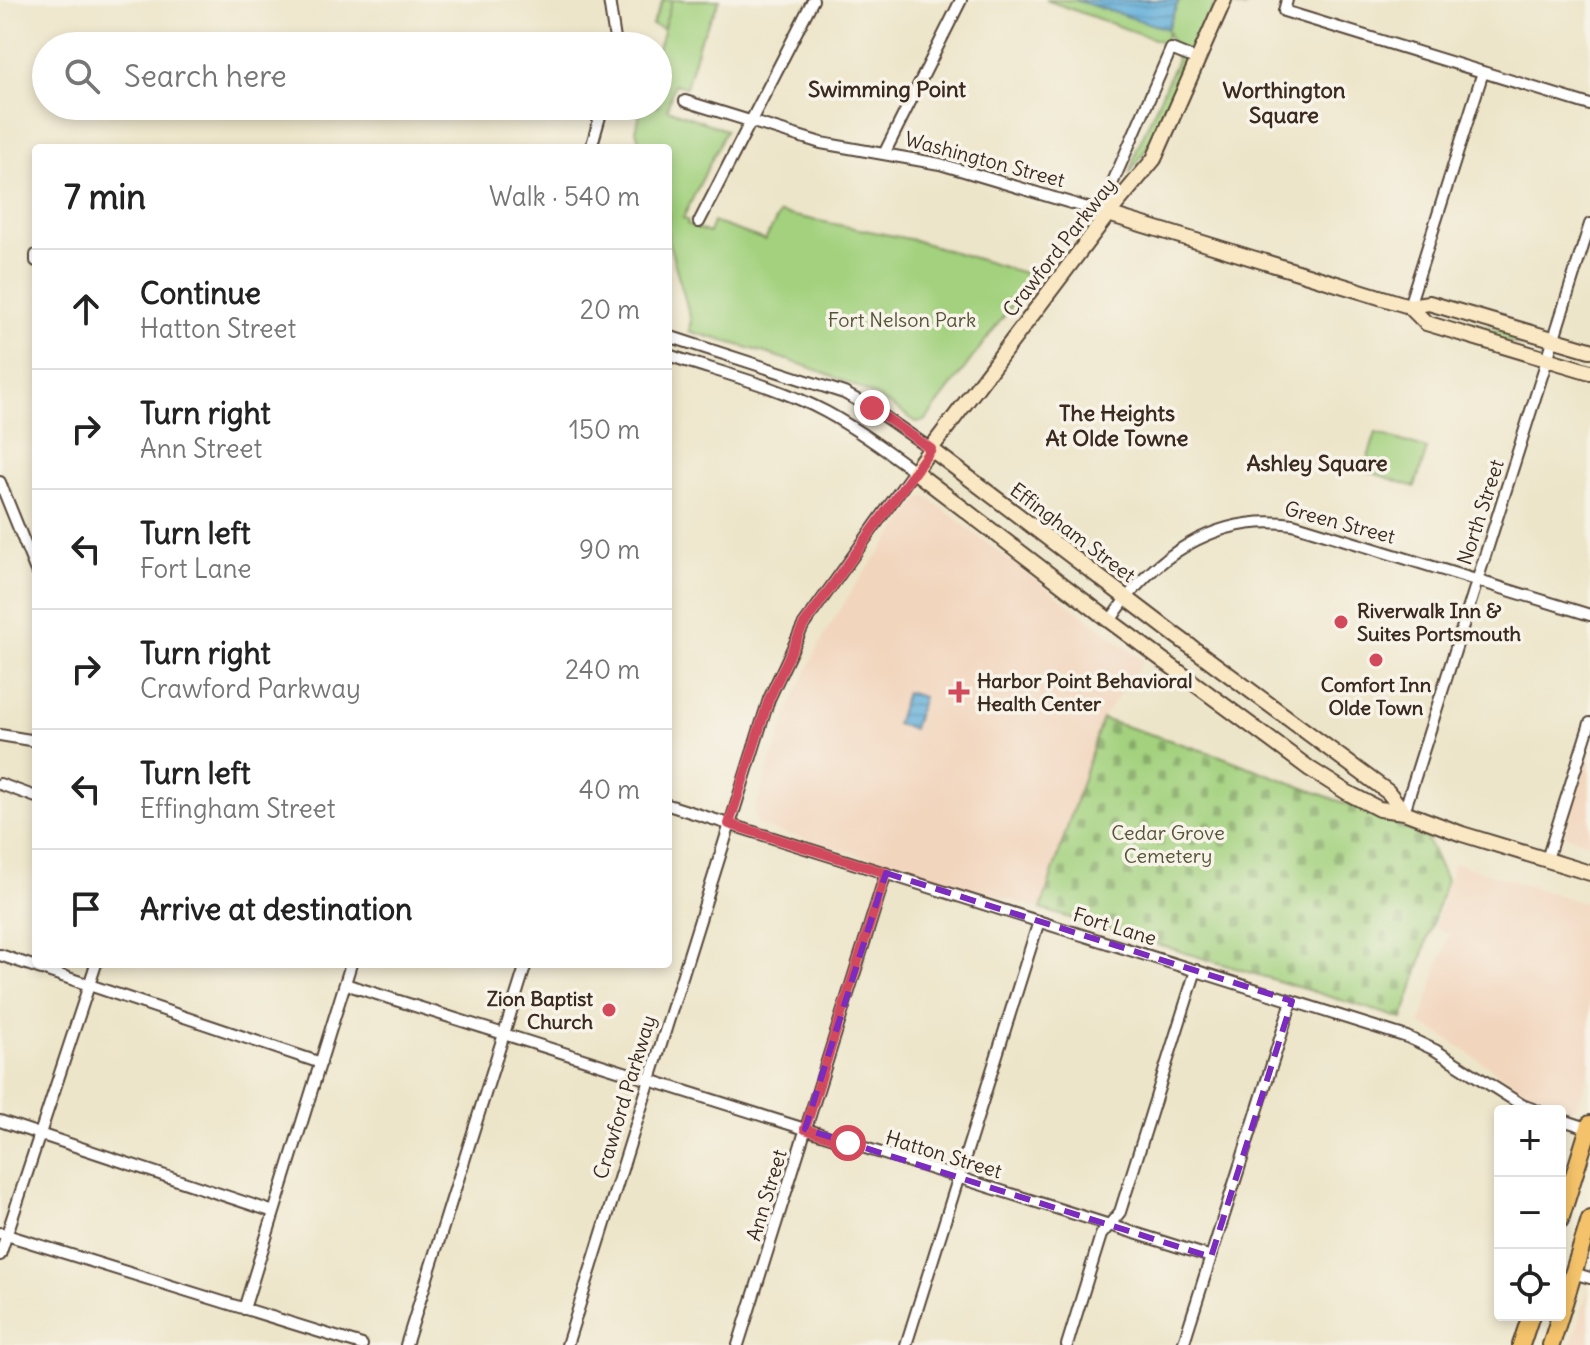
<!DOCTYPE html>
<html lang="en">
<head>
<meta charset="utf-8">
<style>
  :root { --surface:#fff; --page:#f6f6f6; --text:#222; --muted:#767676; --line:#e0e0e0 }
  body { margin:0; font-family:Delius,sans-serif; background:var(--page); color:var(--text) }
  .controls { position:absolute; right:24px; bottom:24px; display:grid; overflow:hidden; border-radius:8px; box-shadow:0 4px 12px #0003 }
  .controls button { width:72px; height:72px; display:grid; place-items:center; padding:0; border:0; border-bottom:2px solid var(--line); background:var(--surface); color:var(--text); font:40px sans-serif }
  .stop { position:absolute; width:24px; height:24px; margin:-18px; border:6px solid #d1495b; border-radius:50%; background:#fff }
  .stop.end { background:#d1495b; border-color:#fff; box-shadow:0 2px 8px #0008 }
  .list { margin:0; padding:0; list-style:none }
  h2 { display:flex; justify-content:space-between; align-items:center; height:104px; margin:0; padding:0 32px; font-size:34px }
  h2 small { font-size:26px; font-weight:400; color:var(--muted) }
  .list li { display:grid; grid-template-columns:52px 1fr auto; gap:24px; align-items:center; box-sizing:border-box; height:120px; padding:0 32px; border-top:2px solid var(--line) }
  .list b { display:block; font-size:30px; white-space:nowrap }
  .list p { margin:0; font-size:26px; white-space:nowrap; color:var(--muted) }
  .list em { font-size:26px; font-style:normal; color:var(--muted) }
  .icon { flex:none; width:44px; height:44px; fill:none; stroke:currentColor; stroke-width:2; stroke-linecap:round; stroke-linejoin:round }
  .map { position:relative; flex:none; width:1590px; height:1345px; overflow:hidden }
  .search { position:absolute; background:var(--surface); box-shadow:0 4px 12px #0003; left:32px; top:32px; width:640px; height:88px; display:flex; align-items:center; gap:20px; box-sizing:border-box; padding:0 28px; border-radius:44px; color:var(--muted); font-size:30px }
  .panel { position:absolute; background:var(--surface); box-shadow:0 4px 12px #0003; left:32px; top:144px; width:640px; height:824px; border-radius:8px }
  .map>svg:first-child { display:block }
  .built { fill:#f2d5bd }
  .wetland { fill:url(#wetland-marsh); stroke:#6f7e4e; stroke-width:2 }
  .cemetery { fill:url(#cemetery-stones); stroke:#6f7e4e; stroke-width:2 }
  .green { fill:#a3d17e; stroke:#6f7e4e; stroke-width:2 }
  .water { fill:url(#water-rules); stroke:#4e6c7c; stroke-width:2 }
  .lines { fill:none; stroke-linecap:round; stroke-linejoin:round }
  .street-casing { stroke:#564638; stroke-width:14 }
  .secondary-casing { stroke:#564638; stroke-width:18 }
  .primary-casing { stroke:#564638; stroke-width:20 }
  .street { stroke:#fff; stroke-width:10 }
  .secondary { stroke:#fae7c3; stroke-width:14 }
  .primary { stroke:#f3c26a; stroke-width:16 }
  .route { stroke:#d1495b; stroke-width:10 }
  .marked { fill:none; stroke:#7b2cbf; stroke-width:6; stroke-dasharray:16 10; stroke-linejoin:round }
  .poi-dot { fill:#d1495b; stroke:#f7f3e8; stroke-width:3 }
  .labels { text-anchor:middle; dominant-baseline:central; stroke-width:7; stroke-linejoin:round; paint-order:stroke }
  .street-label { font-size:20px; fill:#3b2a1e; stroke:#f7f3e8 }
  .park-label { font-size:20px; fill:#555436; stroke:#f7f3e8 }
  .poi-label { font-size:20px; font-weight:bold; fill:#3b2a1e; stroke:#f7f3e8; text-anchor:start }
  .neighbourhood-label { font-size:22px; font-weight:bold; fill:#3b2a1e; stroke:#f7f3e8 }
</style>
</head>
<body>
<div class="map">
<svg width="1590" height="1345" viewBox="0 0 1590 1345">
  <defs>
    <pattern id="wetland-marsh" width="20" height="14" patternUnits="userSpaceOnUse" patternTransform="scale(2)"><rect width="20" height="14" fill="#a3d17e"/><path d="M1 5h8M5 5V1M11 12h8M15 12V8" fill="none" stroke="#86aa67"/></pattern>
    <pattern id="cemetery-stones" width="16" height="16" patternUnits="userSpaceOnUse" patternTransform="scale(2)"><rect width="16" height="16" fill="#a3d17e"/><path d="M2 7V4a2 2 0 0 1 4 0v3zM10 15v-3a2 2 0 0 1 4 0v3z" fill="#86aa67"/></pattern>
    <pattern id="water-rules" width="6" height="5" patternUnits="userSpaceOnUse" patternTransform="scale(2)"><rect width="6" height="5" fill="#60aeda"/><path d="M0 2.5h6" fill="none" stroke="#508eb0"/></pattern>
  </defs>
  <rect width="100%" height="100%" fill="#f7f3e8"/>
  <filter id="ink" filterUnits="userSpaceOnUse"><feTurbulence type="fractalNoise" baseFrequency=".0125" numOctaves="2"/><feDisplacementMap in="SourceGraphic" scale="16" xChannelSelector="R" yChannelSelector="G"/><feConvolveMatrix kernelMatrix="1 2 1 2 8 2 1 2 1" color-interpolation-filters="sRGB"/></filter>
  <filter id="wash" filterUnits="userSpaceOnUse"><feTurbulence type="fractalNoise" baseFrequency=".006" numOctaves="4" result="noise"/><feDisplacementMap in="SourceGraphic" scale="32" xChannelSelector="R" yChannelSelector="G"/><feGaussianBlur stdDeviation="1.8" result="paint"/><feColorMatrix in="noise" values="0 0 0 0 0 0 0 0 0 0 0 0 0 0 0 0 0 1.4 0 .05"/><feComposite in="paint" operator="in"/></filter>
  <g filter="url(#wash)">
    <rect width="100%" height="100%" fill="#ede5c9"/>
    <path class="built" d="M927 497 1144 661 1102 719 1041 909 757 825 754 813 789 709 824 635 854 587 921 498Z
      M1590 753V843L1565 835Z
      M1454 863 1590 905V1068L1578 1105 1571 1108 1527 1092 1431 1028 1420 1025 1449 934 1435 928Z
      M1588 1291 1590 1345H1571Z"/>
    <path class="wetland" d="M663 0H672L664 29 652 25Z"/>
    <path class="cemetery" d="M1102 719 1220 756 1352 806 1354 804 1427 839 1446 880 1403 1019 1041 909Z"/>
    <path class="green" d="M672 0H720L699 42 686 87 674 84 667 109 726 130 683 218 688 221 687 224 709 233 713 222 765 240 780 213 914 240 1034 276 925 421 916 422C848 372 768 354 689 331L691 320 668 240V148H641L636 130 642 106H658V49Z
      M1046 0H1077L1167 29 1179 0H1255L1244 8 1216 1 1163 123 1129 175 1137 149 1177 60 1168 31 1165 43Z
      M1427 309 1534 341 1529 348 1429 319 1425 315Z
      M1376 433 1427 449 1415 487 1364 470Z"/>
    <path class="water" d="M1075 0H1179L1167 29Z
      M906 692 923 697 913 729 896 724Z"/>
  </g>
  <g filter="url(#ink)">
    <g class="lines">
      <g class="street-casing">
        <path id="street" d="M609 0 616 46
          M1287 0 1284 11 1590 105
          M685 101 821 143 940 164 1108 214 1112 184 1171 49 1198 60
          M591 148 603 106
          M884 154 961 0
          M699 222 813 0
          M36 255V261
          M1409 306 1483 72
          M668 336 844 393 872 408 931 449
          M0 482 36 571
          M1110 621C1151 558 1215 513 1293 524L1590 615
          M0 735 36 741
          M0 784 36 797
          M668 805 1407 1037 1435 1050 1522 1105 1538 1111
          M1404 812 1590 224
          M1547 859 1590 723
          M0 955 321 1063
          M345 984 1211 1257
          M1560 1119 1590 1129
          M0 1121 274 1212
          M0 1233 362 1345
          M0 1255 96 964
          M1573 1273 1590 1278
          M244 1309 351 964
          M406 1345 526 964
          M567 1345 769 699 803 626 914 471C886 450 857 429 826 412 777 386 721 373 668 355
          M738 1345 886 873
          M906 1345 1039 921
          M1067 1345 1101 1235 1120 1212 1196 970
          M1183 1345 1292 1001"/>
      </g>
      <g class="secondary-casing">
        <path id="secondary" d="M1224 0 1154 159 1108 214 914 471 1110 621 1310 769 1348 793 1379 809 1404 812 1462 834 1590 873
          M1108 214 1409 306 1429 303 1590 350
          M1409 306 1426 323 1590 372
          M931 449 1175 635 1388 792 1404 812"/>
      </g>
      <g class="primary-casing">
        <path id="primary" d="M1560 1220 1590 1124
          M1521 1345 1531 1315
          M1551 1345 1590 1219"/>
      </g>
      <use href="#street" class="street"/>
      <use href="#secondary" class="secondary"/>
      <use href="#primary" class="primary"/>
    </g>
  </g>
  <g class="lines" filter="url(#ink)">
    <path class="route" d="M848 1143 805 1129 886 873 729 824 769 699 803 626 931 449 872 408"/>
  </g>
  <path class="marked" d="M886 873 1292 1001 1211 1257 805 1129Z"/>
  <g class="poi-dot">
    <circle cx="1341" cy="622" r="8"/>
    <circle cx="1376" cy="660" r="8"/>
    <path d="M955 680h8v8h8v8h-8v8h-8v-8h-8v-8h8z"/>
    <circle cx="609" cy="1010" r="8"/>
  </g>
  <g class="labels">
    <g class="street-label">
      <text transform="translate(985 159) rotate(15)">Washington Street</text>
      <text transform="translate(1059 247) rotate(-52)">Crawford Parkway</text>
      <text transform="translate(1480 512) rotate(-72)">North Street</text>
      <text transform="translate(1340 522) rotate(15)">Green Street</text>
      <text transform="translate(1073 532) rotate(37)">Effingham Street</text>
      <text transform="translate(1115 926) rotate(17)">Fort Lane</text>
      <text transform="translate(624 1097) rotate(-73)">Crawford Parkway</text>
      <text transform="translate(944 1154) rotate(17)">Hatton Street</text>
      <text transform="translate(766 1195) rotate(-73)">Ann Street</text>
    </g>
    <g class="park-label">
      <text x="902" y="319">Fort Nelson Park</text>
      <text x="1168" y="832">Cedar Grove<tspan x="1168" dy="23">Cemetery</tspan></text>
    </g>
    <g class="poi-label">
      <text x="1357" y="610">Riverwalk Inn &amp;<tspan x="1357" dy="23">Suites Portsmouth</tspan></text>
      <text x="977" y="680">Harbor Point Behavioral<tspan x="977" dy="23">Health Center</tspan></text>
      <text x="1376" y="684" text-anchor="middle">Comfort Inn<tspan x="1376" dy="23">Olde Town</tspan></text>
      <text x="593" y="998" text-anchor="end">Zion Baptist<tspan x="593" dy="23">Church</tspan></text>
    </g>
    <g class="neighbourhood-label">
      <text x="887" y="89">Swimming Point</text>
      <text x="1284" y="90">Worthington<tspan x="1284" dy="25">Square</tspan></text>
      <text x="1117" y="413">The Heights<tspan x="1117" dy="25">At Olde Towne</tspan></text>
      <text x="1317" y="463">Ashley Square</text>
    </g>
  </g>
</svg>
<div class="controls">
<button>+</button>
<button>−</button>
<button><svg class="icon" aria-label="locate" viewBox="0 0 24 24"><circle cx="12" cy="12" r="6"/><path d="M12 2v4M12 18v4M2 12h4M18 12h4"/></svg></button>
</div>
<div class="stop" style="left:848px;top:1143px"></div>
<div class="stop end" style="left:872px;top:408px"></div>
<div class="search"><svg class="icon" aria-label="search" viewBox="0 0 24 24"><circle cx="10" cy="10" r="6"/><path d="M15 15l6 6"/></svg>Search here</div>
<section class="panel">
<h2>7 min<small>Walk · 540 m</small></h2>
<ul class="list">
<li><svg class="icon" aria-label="ahead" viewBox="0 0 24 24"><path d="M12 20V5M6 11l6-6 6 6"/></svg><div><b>Continue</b><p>Hatton Street</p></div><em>20 m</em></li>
<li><svg class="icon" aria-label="right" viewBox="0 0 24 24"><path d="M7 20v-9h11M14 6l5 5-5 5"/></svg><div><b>Turn right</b><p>Ann Street</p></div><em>150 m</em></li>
<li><svg class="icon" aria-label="left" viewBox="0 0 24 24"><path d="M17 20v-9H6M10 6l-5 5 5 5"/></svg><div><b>Turn left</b><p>Fort Lane</p></div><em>90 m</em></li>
<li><svg class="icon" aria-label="right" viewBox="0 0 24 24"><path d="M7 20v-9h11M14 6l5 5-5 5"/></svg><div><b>Turn right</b><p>Crawford Parkway</p></div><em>240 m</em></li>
<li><svg class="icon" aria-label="left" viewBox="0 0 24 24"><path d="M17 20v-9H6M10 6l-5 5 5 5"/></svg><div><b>Turn left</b><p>Effingham Street</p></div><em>40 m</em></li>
<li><svg class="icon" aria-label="arrive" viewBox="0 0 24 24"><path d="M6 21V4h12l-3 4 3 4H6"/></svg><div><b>Arrive at destination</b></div></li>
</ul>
</section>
</div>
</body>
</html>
